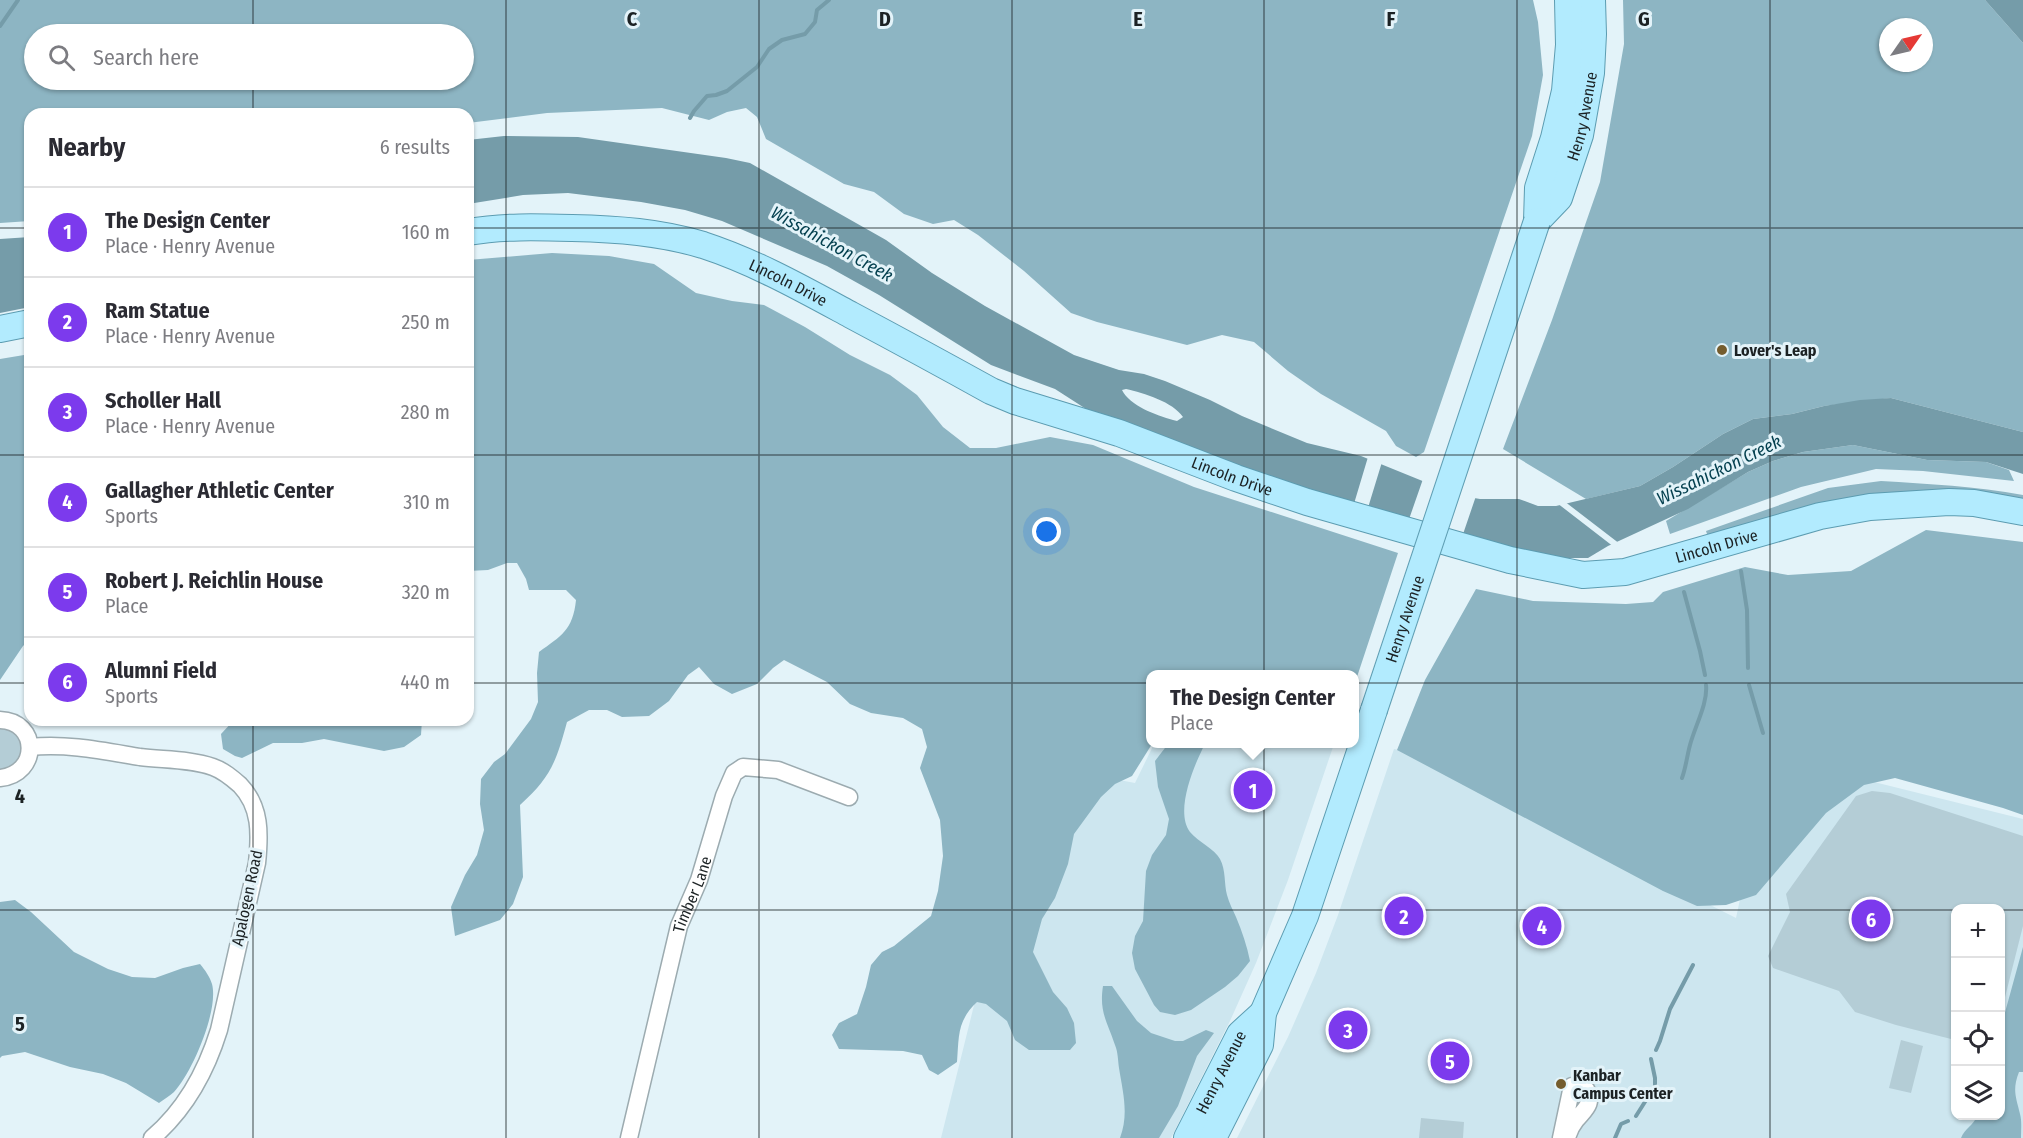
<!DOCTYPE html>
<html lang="en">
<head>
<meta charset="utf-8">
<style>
  :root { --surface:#fff; --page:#f2f2f3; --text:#2b2b33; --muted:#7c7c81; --line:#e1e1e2; --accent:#7c3aed }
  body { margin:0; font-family:"Fira Sans Condensed",sans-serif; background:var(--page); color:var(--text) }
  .controls { position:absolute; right:18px; bottom:18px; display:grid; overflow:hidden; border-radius:12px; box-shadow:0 2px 4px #0004 }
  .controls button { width:54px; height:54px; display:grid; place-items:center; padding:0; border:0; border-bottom:2px solid var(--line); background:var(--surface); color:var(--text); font:30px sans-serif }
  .compass { position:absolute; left:1879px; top:18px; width:54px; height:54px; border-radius:50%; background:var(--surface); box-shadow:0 2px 4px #0004; rotate:56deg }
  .you { position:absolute; left:1047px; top:532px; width:21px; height:21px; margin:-15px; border:4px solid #fff; border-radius:50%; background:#1a73e8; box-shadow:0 0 0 9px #1a73e833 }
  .badge { display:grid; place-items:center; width:39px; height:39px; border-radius:50%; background:var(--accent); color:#fff; font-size:20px; font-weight:700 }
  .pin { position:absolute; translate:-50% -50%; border:3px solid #fff; box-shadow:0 2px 6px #0006 }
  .popup { position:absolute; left:1146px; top:670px; width:213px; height:78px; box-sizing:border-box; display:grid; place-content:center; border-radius:12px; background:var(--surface); filter:drop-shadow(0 2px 4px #0005); font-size:20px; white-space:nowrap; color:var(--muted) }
  .popup b { font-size:22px; color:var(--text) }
  .popup::after { content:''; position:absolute; left:50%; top:100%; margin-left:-12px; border:12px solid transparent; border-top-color:var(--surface) }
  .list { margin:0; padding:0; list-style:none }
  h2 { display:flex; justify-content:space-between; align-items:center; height:78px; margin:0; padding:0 24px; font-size:26px }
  h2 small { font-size:20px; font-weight:400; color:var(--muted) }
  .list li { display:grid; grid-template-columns:39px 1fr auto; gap:18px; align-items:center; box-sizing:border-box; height:90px; padding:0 24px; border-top:2px solid var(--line) }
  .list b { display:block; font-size:22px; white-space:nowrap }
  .list p { margin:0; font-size:20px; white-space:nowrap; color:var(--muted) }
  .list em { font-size:20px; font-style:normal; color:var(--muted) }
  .icon { flex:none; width:33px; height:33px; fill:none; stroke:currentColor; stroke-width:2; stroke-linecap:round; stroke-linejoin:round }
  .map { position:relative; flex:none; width:2023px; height:1138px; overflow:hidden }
  .search { position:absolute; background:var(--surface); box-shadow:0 2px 4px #0004; left:24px; top:24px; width:450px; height:66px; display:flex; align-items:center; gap:15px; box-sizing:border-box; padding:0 21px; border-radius:33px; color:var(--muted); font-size:22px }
  .panel { position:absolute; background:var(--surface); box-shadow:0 2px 4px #0004; left:24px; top:108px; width:450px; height:618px; border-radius:18px }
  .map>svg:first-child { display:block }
  .built { fill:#cde6ef; fill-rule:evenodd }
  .green { fill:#b4cdd6 }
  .forest { fill:#8db5c3; fill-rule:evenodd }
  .water { fill:#759ca9; fill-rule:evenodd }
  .pier { fill:#e3f3f9 }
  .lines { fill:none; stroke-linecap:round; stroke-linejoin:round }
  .stream { stroke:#759ca9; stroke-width:4 }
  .street-casing { stroke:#9cabb0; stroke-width:19 }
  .primary-casing { stroke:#5c9cb1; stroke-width:28 }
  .street { stroke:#fff; stroke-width:16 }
  .primary { stroke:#b2ebfe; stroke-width:26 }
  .primary-bridge-casing { stroke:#5c9cb1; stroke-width:28; stroke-linecap:butt }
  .primary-bridge { stroke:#b2ebfe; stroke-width:26 }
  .grid { fill:none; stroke:#1c2224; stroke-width:1.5; stroke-opacity:0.55 }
  .poi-dot { fill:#755d2e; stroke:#e3f3f9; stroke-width:2 }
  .labels { text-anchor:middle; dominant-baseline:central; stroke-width:6; stroke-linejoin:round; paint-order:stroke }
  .street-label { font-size:16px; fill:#1c2224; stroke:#e3f3f9 }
  .poi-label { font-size:16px; font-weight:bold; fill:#1c2224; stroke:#e3f3f9; text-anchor:start }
  .water-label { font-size:18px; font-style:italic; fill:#033f4e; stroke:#e3f3f9 }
  .grid-label { font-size:20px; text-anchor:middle; font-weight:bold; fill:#1c2224; stroke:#e3f3f9; stroke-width:6; stroke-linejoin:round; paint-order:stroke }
</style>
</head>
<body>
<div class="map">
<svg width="2023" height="1138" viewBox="0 0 2023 1138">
  <rect width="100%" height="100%" fill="#e3f3f9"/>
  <path class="built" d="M1154 744H1334L1288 880 1256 963 1230 1021 1171 1138H941L1034 764 1135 783Z
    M1394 749 1408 752 1736 918 1759 811 1862 779 2023 819V1138H1237L1288 1037 1316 973 1338 915ZM1956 908H2000V1116H1956Z"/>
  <path class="green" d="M0 727 16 732 26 745 15 766 0 771Z
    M1872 791 1890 793 2023 836V926L2001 1013 2000 908H1956L1955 1040 1896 1025 1855 1012 1839 991 1773 968 1768 956 1790 912 1786 894 1856 796Z
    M1901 1040 1923 1046 1911 1093 1889 1088Z
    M1421 1118 1464 1122 1463 1138H1419Z"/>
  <path class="forest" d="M0 0H1533L1538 22 1543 75 1532 136 1424 452 1416 457 1396 446 1386 431 1321 394 1288 371 1254 342 1222 335 1187 345 1097 322 1071 313 1024 271 978 235 954 220 933 224 904 214 874 192 844 184 766 139 757 117 746 108 727 112 709 120 662 108 547 113 468 123V114H30V221L0 223ZM464 34V80H34V34Z
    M1623 0H1985L2023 43V432L1891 398 1824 406 1792 414 1753 419 1723 434 1673 467 1640 486 1586 499 1503 449 1552 320 1600 182 1624 44ZM1888 27H1924V63H1888Z
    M552 253 609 256 654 264 696 293 732 301 764 305 805 327 850 355 890 375 917 395 943 427 970 448H996L1050 437 1093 445 1194 487 1398 553 1355 683V674H1151L1152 744 1132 776 1115 784 1101 797 1074 834 1068 864 1055 898 1042 919 1033 952 1053 992 1067 1008 1074 1023 1076 1043 1070 1050H1029L1015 1040 1007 1021 986 1004 977 1002C957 1021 959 1036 957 1062L938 1075 929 1070 922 1055 903 1051 839 1049 832 1035 839 1023 857 1014 866 987 871 965 882 952 894 946 931 916 938 891 943 856 940 820 920 768 927 747 922 729 903 718 871 713 850 704 827 682 784 660 773 668 757 684 732 694 714 684 699 667 688 675 669 701 649 716 622 717 607 710H589L567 722C556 762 551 777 520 805L523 877 513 904 500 920 455 936 451 907 465 875 477 855 484 830 480 804 481 779 494 762 505 754 531 719 538 702 537 673 539 652C561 636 573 630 576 600L566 590H529L526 579 517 563H507L488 570 468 571V260Z
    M30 354V639L23 646 0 680V359Z
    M1853 445 1927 460 1986 462 2009 470 2014 481 1923 471 1876 469 1801 487 1670 534 1666 521 1748 472 1773 461 1803 452Z
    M1881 481C1928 484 1976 486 2023 495V501C1976 494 1931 488 1884 493L1708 537 1706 531 1828 488Z
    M1926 530 2023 542V815L2003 808 1895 778 1864 785 1826 813 1756 895 1726 905 1697 906 1663 891 1397 750 1425 680 1476 589 1533 601 1626 604 1653 602 1663 592 1745 567 1788 575 1851 571Z
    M234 720H422L421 735 404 747 384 751 324 739 302 743H273L242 758 235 756 223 749 221 734Z
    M1168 744H1205C1195 763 1174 811 1190 832 1198 842 1215 849 1220 859 1226 870 1224 884 1227 895 1229 903 1233 910 1236 917 1242 931 1247 946 1250 961L1238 976 1225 987 1191 1010 1175 1015 1160 1012 1154 1005 1135 969 1132 953 1135 936 1143 921 1146 871 1152 855 1166 835 1169 819 1158 787 1155 761Z
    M15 900 31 912 74 952 108 969 132 977 155 978 183 968 200 964C205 970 210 977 212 984 219 1010 192 1073 174 1092 170 1096 164 1099 159 1103L126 1083 103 1074 70 1067 25 1052 2 1056 0 1058V902Z
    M2023 947V1072H2019C2012 1090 2016 1097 2020 1114 2022 1121 2021 1130 2021 1138H1961C1965 1128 1973 1126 1977 1116H2000L2001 1027Z
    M1103 986H1112L1137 1021 1151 1033 1175 1041H1183L1206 1030 1214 1033 1197 1056 1178 1106 1159 1138H1120C1129 1114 1123 1093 1119 1068 1118 1061 1118 1052 1115 1045 1107 1021 1099 1012 1103 986Z"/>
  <path class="water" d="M1985 0H2023V43Z
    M504 136 578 137 726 158 750 163 886 240 932 273 985 306 1074 355 1119 370 1144 374 1165 381 1210 400 1242 416 1307 443 1361 456 1457 495 1480 499H1519L1538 506H1556L1640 486 1673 467 1723 434 1753 419 1792 414 1824 406 1860 400 1891 398 2023 432V474L1986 462 1927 460 1853 445 1803 452 1773 461 1748 472 1688 509 1608 546 1588 558H1541L1327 498 1097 416 1055 389 991 365 879 295 827 266 722 221 685 210 641 202 568 193 523 195 468 204V140ZM1126 389C1144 393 1173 402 1183 417L1177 421 1173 420C1156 415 1130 406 1122 390Z
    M30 237V307L0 313V239Z"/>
  <path class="pier" d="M1368 457 1382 462 1367 511 1353 507Z
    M1423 479 1458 492 1476 496 1461 540 1407 525Z
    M1564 501 1620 544 1614 547 1557 503Z"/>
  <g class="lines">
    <path class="stream" d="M0 26 18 0
      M690 118 694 111 707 96 716 95 727 91 757 67 769 49 782 40 805 34 815 22 817 10 829 0
      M1741 571 1747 610 1748 668
      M1684 592 1700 651 1705 675
      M1749 685 1763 733
      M1682 778C1686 767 1687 756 1690 745 1695 726 1708 703 1706 685
      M1656 1050 1660 1041 1670 1009 1693 965
      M1636 1116 1655 1086V1078L1651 1059
      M1615 1138 1621 1124 1628 1121"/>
    <g class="street-casing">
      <g id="street">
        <path d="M0 720C39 721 40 774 0 778"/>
        <path d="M30 747C67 743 104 751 140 757 164 760 190 759 213 767 224 771 232 778 240 785 261 807 260 834 257 863L219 1030C206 1072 186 1109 152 1138"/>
        <path id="s1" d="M629 1138 679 926 699 880 724 796 734 773 743 767 778 770 849 797"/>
        <path d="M1561 1138 1572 1086 1586 1089C1594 1104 1585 1109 1576 1120 1572 1125 1569 1131 1567 1138"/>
      </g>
    </g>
    <g class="primary-casing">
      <g id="primary">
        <path id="s2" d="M1537 221 1559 198 1580 135 1591 73 1593 34 1592 0"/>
        <path d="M1537 221 1538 188 1554 138 1565 91 1569 45 1568 0"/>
        <path id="s3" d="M468 232C503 226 537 227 572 228 617 229 660 232 703 245 755 262 803 289 851 315 898 340 944 365 991 391L1015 401 1119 433 1236 478 1307 502 1510 560 1583 575 1625 572 1820 516 1870 507 1949 502 1974 503 2023 512"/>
        <path d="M0 329 30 323"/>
        <path id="s4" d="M1187 1138 1240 1034 1263 1013"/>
        <path d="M1213 1138 1260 1045 1263 1013 1305 916 1374 710"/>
      </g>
    </g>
    <use href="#street" class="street"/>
    <use href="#primary" class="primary"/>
    <g class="primary-bridge-casing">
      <g id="primary-bridge">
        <path id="s5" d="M1374 710 1537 221"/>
      </g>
    </g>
    <use href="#primary-bridge" class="primary-bridge"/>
  </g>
  <path class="grid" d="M253 0V34M506 0V1138M759 0V1138M1012 0V1138M1264 0V1138M1517 0V1138M1770 0V1138M253 80V114M0 228H30M468 228H2023M0 455H30M468 455H2023M0 683H30M468 683H2023M253 720V1138M0 910H1956M2000 910H2023"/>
  <g class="poi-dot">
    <circle cx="1722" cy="350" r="6"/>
    <circle cx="1561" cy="1084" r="6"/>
  </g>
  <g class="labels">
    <g class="street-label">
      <text stroke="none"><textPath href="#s2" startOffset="117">Henry Avenue</textPath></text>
      <text stroke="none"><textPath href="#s3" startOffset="330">Lincoln Drive</textPath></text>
      <text stroke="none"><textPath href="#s3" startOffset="816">Lincoln Drive</textPath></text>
      <text stroke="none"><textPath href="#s3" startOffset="1318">Lincoln Drive</textPath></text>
      <text stroke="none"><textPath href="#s5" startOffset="96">Henry Avenue</textPath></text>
      <text stroke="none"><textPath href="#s1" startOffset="252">Timber Lane</textPath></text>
      <text transform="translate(247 898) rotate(-78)">Apalogen Road</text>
      <text stroke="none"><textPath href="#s4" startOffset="74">Henry Avenue</textPath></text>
    </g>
    <g class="poi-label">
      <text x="1734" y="350">Lover's Leap</text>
      <text x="1573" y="1075">Kanbar<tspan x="1573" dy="18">Campus Center</tspan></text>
    </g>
    <g class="water-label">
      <text transform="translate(832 244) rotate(29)">Wissahickon Creek</text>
      <text transform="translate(1719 470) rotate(-26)">Wissahickon Creek</text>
    </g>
  </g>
  <g class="grid-label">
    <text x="632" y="26">C</text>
    <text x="885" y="26">D</text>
    <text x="1138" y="26">E</text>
    <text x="1391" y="26">F</text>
    <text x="1644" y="26">G</text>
    <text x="20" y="803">4</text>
    <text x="20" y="1031">5</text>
  </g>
</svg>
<div class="controls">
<button>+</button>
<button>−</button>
<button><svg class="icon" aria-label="locate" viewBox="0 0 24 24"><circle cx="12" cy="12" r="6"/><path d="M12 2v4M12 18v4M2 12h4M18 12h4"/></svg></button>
<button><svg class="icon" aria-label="layers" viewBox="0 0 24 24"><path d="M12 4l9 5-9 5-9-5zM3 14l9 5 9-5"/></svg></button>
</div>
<svg class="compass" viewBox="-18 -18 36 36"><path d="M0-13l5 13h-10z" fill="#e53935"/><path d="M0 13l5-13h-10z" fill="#7c7c81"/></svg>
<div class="you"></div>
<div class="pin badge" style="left:1253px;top:790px">1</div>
<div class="popup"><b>The Design Center</b>Place</div>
<div class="pin badge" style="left:1404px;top:916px">2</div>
<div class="pin badge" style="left:1348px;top:1030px">3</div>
<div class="pin badge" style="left:1542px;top:926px">4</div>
<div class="pin badge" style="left:1450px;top:1061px">5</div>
<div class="pin badge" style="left:1871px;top:919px">6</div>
<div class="search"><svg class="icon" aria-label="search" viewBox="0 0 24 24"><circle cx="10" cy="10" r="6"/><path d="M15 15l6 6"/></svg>Search here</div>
<section class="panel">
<h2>Nearby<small>6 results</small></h2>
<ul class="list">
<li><span class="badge">1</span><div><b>The Design Center</b><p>Place · Henry Avenue</p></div><em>160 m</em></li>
<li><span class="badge">2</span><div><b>Ram Statue</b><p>Place · Henry Avenue</p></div><em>250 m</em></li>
<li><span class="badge">3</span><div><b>Scholler Hall</b><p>Place · Henry Avenue</p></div><em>280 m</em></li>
<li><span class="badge">4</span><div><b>Gallagher Athletic Center</b><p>Sports</p></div><em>310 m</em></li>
<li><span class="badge">5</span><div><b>Robert J. Reichlin House</b><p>Place</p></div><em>320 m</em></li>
<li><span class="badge">6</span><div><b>Alumni Field</b><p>Sports</p></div><em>440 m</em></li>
</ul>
</section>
</div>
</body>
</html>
